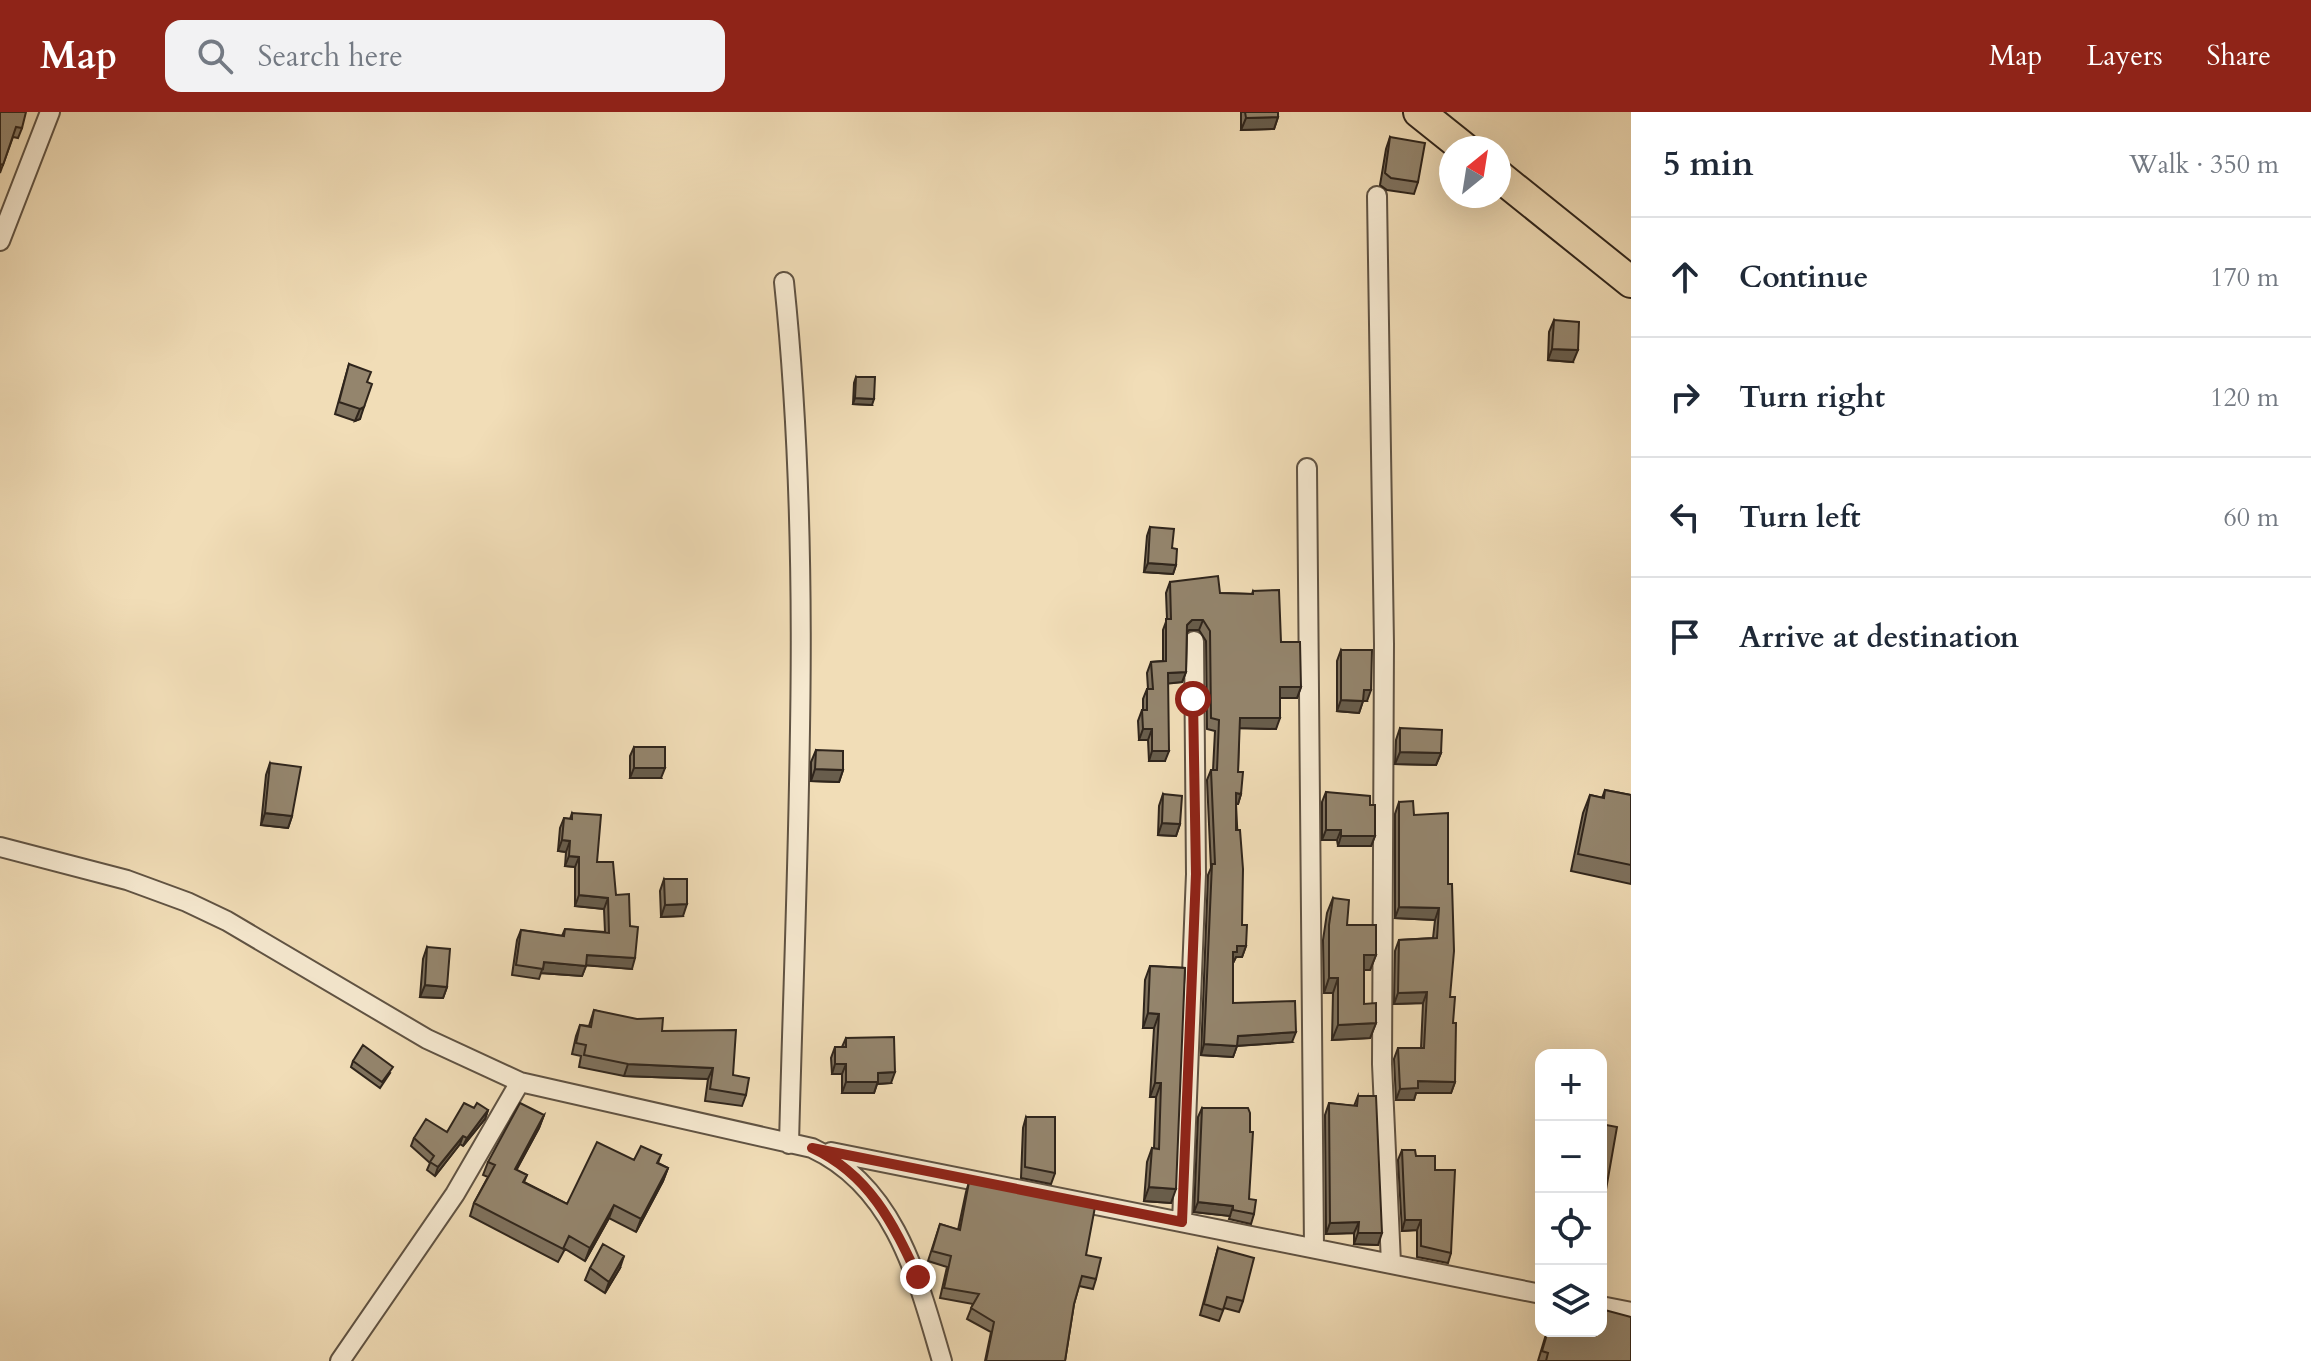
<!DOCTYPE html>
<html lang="en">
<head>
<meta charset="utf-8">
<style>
  :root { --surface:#fff; --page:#f2f2f3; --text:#1f2937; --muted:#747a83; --line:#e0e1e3; --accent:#8f2418 }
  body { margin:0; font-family:Cardo,serif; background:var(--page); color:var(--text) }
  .controls { position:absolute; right:24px; bottom:24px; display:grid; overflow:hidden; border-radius:16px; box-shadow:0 8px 32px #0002 }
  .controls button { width:72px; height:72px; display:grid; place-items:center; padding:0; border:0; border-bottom:2px solid var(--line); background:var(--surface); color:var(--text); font:40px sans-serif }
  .compass { position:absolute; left:1439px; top:24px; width:72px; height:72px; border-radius:50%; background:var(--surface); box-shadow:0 8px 32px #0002; rotate:30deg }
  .stop { position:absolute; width:24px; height:24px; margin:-18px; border:6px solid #8f2418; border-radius:50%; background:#fff }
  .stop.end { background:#8f2418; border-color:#fff; box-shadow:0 2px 8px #0008 }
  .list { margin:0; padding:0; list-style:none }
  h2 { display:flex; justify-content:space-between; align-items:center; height:104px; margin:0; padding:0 32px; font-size:34px }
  h2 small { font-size:26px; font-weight:400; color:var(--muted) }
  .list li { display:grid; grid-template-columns:52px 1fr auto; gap:24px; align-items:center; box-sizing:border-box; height:120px; padding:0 32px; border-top:2px solid var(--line) }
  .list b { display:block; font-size:30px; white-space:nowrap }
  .list em { font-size:26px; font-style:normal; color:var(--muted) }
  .icon { flex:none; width:44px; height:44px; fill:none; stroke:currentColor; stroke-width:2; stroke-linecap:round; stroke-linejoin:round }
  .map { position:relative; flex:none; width:1631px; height:1249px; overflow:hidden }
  header { display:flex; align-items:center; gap:48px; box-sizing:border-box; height:112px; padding:0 40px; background:var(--accent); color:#fff }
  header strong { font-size:38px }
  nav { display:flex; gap:44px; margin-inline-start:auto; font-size:28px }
  .search { width:560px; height:72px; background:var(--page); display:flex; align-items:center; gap:20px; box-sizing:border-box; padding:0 28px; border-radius:16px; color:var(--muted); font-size:30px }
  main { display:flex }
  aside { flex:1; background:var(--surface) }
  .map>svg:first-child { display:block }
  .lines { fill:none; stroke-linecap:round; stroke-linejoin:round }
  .minor-casing { stroke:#605343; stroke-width:22 }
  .trunk-casing { stroke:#2f251c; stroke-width:34 }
  .minor { stroke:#f6e9d0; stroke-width:18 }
  .trunk { stroke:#f1ddb7; stroke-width:30 }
  .wall { fill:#7f725e; stroke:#2f251c; stroke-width:2 }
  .shaded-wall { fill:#685d4c; stroke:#2f251c; stroke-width:2 }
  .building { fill:#94856d; stroke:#2f251c; stroke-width:2 }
  .route { stroke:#8f2418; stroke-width:10 }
</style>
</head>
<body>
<header>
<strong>Map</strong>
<div class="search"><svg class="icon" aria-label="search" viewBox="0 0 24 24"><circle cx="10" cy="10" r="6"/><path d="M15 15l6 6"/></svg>Search here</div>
<nav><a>Map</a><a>Layers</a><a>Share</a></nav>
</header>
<main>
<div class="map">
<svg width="1631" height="1249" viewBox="0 0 1631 1249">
  <rect width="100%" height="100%" fill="#f1ddb7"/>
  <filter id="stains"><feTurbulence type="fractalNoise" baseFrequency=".0025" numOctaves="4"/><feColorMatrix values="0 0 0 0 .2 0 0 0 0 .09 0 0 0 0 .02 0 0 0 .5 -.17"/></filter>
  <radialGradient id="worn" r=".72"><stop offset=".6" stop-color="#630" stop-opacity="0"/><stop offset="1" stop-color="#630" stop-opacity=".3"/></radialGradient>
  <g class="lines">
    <g class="minor-casing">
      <path id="minor" d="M1377 84 1384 532 1382 952 1391 1151
        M0 129 50 0
        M784 170C814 456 796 745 789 1032
        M1307 356 1314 1136
        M0 735 127 768 187 790 227 809 427 927 520 970 812 1036C896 1075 918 1168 942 1249
        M831 1040 1541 1182
        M1182 1110 1196 762 1194 529
        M1601 1194 1631 1200
        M340 1249 455 1082 520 970"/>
    </g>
    <g class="trunk-casing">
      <path id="trunk" d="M1419 0 1464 36
        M1499 64 1631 170"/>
    </g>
    <use href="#minor" class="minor"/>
    <use href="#trunk" class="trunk"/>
  </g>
  <path class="wall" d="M0 0 22 16 18 26 13 25 0 61Z
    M1241 0H1278V5L1274 17 1241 18Z
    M1390 25 1418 70 1414 82 1387 78 1380 73 1386 37Z
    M1554 208 1573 250 1548 248 1549 220Z
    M349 252 367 270 360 307 355 309 335 302Z
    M856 265 872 293 853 292 854 271Z
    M1150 415 1172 436 1176 453 1173 462 1144 460 1147 424Z
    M1170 470 1220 481 1252 482 1253 479 1281 530 1301 575 1297 586H1280L1276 617 1239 616 1238 660 1241 682 1238 692H1236L1242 813 1246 834 1242 845H1236L1233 851V891L1292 930 1237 934 1233 945 1201 943 1208 763 1211 756 1207 668 1211 658H1213L1215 619 1207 617 1206 529 1199 518H1189L1187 520 1186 560 1182 570 1168 571 1165 649H1149L1148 628H1139L1138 609 1142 598H1143V587L1147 577H1148L1147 561 1151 550 1163 549V518L1167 507 1166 481Z
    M1341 538 1367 589H1363L1359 601 1337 599V549Z
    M1400 616 1441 641 1436 653 1395 652 1396 628Z
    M634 635 661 666H630V644Z
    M816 638 843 658 839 670 811 669V650Z
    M270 651 292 704 288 716 261 713 266 663Z
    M1605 678 1631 683V772L1571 759 1583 701 1590 683 1602 686Z
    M1326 680 1370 693 1375 724 1371 734H1338L1337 728H1322V690Z
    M1163 682 1180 712 1176 724 1158 723 1159 694Z
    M1399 690 1414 703 1448 772 1450 885 1453 911 1455 970 1451 981H1416L1414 988H1396L1394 947 1398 936H1421L1423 891 1394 892 1395 839 1399 828 1433 826 1435 808 1395 806V702Z
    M572 701 597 750 616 783 632 857 586 853 582 864 541 861 539 867 512 863 517 828 521 818 562 824 565 817 605 820 604 797 575 794V755L565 754 566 740 558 739 560 716 564 706 570 707Z
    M664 767 683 804 661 805 660 779Z
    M1333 786 1347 813 1376 843 1370 858H1364V892L1376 911 1370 926 1332 928 1333 881H1324L1323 828 1327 801Z
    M427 835 447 875 443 886 420 885 423 847Z
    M1150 854 1185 856 1171 1091 1144 1089 1147 1050 1152 1036H1154L1156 985H1150L1154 916H1143L1145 868Z
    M594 898 662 919 733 963 746 983 742 994 705 989 708 967 624 964 579 955 581 944 572 942 576 924 580 913 589 914Z
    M846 926 891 971 877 972 874 981H842V962H832L831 946 835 935H842Z
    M353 949 390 961 380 976 351 955Z
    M1358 984 1378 1133 1354 1132V1121L1326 1122 1325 1003 1329 991 1354 994Z
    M474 996 488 998 485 1007 463 1034 460 1032 435 1064 427 1058 430 1051 411 1034 414 1026 447 1020Z
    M1202 996 1249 1087 1254 1102 1251 1112 1229 1107 1230 1104 1194 1100 1198 1005Z
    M544 1003 539 1016 516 1058 527 1063 524 1070 567 1092 634 1048 661 1043 658 1051 668 1056 663 1069 636 1120 609 1106 585 1149 565 1137 558 1150 470 1104 474 1091 488 1065 483 1063 488 1050Z
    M1026 1005 1055 1061 1051 1072 1021 1066 1023 1016Z
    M1402 1038 1416 1044 1435 1058 1451 1141 1448 1151 1417 1145V1118L1402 1119 1398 1048Z
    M969 1070 1086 1143 1096 1167 1093 1177 1079 1174 1074 1192 1065 1249H985L991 1220 967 1207 973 1192 940 1186 947 1155 928 1149 940 1112 958 1118 966 1080Z
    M1218 1136 1243 1189 1239 1200 1224 1196 1219 1209 1200 1203Z
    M590 1156H620L605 1181 585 1168Z
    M1547 1219H1601L1631 1249H1538Z"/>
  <path class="shaded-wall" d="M1278 5 1274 17 1241 18 1246 6Z
    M1552 237 1578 238 1573 250 1548 248Z
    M855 286 874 287 872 293 853 292Z
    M364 295 360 307 355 309 360 297Z
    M1148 451 1176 453 1173 462 1144 460Z
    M1192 508H1203L1199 518H1189L1183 524 1187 513Z
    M1186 560 1182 570 1164 572 1168 561Z
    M1280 575H1301L1297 586H1276Z
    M1364 578H1371L1367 589H1360Z
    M1341 588 1363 589 1359 601 1337 599Z
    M1240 606H1280L1276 617 1236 616Z
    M1143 617H1152L1148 628H1139Z
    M1152 639H1169L1165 649H1149Z
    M1400 640 1441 641 1436 653 1395 652Z
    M634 656H665L661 666H630Z
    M815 657 843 658 839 670 811 669Z
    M1236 681 1241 682 1238 692H1232Z
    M265 701 292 704 288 716 261 713Z
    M1162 711 1180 712 1176 724 1158 723Z
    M1326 718H1341L1337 728H1322Z
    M1341 724H1375L1371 734H1338Z
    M562 728 570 729 566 740 558 739Z
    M569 744 579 745 575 755 565 754Z
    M579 783 608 786 604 797 575 794Z
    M687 792 683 804 661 805 665 793Z
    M1399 795 1439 796 1435 808 1395 806Z
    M1237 834H1246L1242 845H1236L1233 851V840Z
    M587 843 635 846 632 857 583 853Z
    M1364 843H1376L1370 858H1358Z
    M544 850 586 854 582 864 541 861Z
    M1329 866H1338L1333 881H1324Z
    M425 873 447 875 443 886 420 885Z
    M1427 880 1423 891 1394 892 1398 881Z
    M1148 901 1159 902 1154 916H1143Z
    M1376 911 1370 926 1332 928 1338 913Z
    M1296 920 1292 930 1234 934 1238 924Z
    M1204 932 1237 934 1233 945 1201 943Z
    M628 952 713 956 708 967 624 964Z
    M835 952H846L842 962H832Z
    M895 960 891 971 877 972 874 981H842L846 970 878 961Z
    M1418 969 1455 970 1451 981H1416L1414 988H1396L1400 977Z
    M1155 971H1161L1156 985H1150Z
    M488 998 485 1007 463 1034 467 1026Z
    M544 1003 539 1016 510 1070 515 1057Z
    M463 1024 460 1032 435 1064 438 1055Z
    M668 1056 663 1069 636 1120 641 1107Z
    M1149 1075 1176 1077 1171 1091 1144 1089Z
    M1198 1090 1233 1094 1230 1104 1194 1100Z
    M614 1093 609 1106 585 1149 590 1136Z
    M1405 1108H1421L1417 1118 1402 1119Z
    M1359 1110 1354 1121 1326 1122 1330 1111Z
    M1358 1121H1382L1378 1133 1354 1132Z
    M624 1144 620 1156 605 1181 609 1170Z"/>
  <path class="building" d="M0 0H26L22 16 16 15 3 53 0 52Z
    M1245 0H1278V5L1246 6Z
    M1390 25 1425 31 1418 70 1391 66 1385 61Z
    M1554 208 1579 210 1578 238 1552 237Z
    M349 252 371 260 367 270 372 272 364 295 360 297 339 290Z
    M856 265H875L874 287 855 286Z
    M1150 415 1174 417 1172 436 1177 437 1176 453 1148 451Z
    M1218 464 1220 481 1253 482V479L1279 478 1281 530H1300L1301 575H1280V606H1240L1238 660H1243L1241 682 1236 681V718H1240L1243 757 1242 813H1247L1246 834H1237V840H1233V891L1295 889 1296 920 1238 924 1237 934 1204 932 1212 752H1215L1211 658H1217L1219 608 1211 606 1210 519 1203 508H1192L1187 513 1186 560 1168 561 1169 639H1152V617H1143L1142 598H1147V577H1153L1151 550 1166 549V507H1171L1170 470Z
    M1341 538H1372L1371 578H1364L1363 589 1341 588Z
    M1400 616 1442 618 1441 641 1400 640Z
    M634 635H665V656H634Z
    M816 638 843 639V658L815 657Z
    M270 651 301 655 292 704 265 701Z
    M1605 678 1631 683V753L1578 742 1590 683 1604 686Z
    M1326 680 1370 684V693H1375V724H1341V718H1326Z
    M1163 682 1182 684 1180 712 1162 711Z
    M1413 689 1414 703 1448 701V772H1452L1454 839 1450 885H1455L1453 911H1456L1455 970 1418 969V976L1400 977 1398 936H1424L1427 880 1398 881 1399 828 1437 826 1439 796 1399 795V690Z
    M572 701 601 703 597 750H613L616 783 629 782 630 814 638 815 635 846 587 843 586 854 544 850 543 857 516 853 521 818 564 824 565 817 609 821 608 786 579 783V745L569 744 570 729 562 728 564 706 572 707Z
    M664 767H687V792L665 793Z
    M1333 786 1349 788 1347 813H1376V843H1364V892L1376 891V911L1338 913V866H1329V813Z
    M427 835 450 837 447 875 425 873Z
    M1150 854 1185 856 1176 1077 1149 1075 1152 1036 1159 1037 1161 971H1155L1159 902 1148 901Z
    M594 898 637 907 663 906 662 919 736 918 733 963 749 966 746 983 710 977 713 956 628 952 584 943 586 933 576 931 580 913 591 915Z
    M894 925 895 960 878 961V970H846V952H835V935H846V926Z
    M363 933 393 955 382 970 353 949Z
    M1358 984H1376L1382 1121H1358L1359 1110 1330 1111 1329 991 1357 994Z
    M464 991 474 996 477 991 488 998 467 1026 463 1024 438 1055 430 1050 434 1044 414 1026 426 1007 447 1020Z
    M520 991 544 1003 515 1057 527 1063 523 1070 567 1092 597 1030 634 1048 641 1034 661 1043 657 1051 668 1056 641 1107 614 1093 590 1136 569 1124 563 1137 474 1091 495 1053 488 1050Z
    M1202 996H1248L1250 1001V1020H1253L1249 1087 1256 1088 1254 1102 1233 1098V1094L1198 1090Z
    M1026 1005H1055V1061L1025 1055Z
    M1601 1012 1617 1015 1601 1106Z
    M1402 1038H1415L1416 1044H1435V1058H1455L1451 1141 1421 1134V1108H1405Z
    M969 1070 1095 1095 1086 1143 1101 1146 1096 1167 1082 1164 1074 1192 1065 1249H986L994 1210 971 1196 979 1182 944 1176 951 1144 932 1139 940 1112 960 1118Z
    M603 1132 624 1144 609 1170 590 1156Z
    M1218 1136 1254 1146 1243 1189 1227 1185 1223 1198 1204 1192Z
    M1601 1197 1631 1205V1249H1546L1548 1241 1542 1239 1548 1219H1601Z"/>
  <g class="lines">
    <path class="route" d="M918 1165C893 1111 869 1062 812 1036L1182 1110 1196 762 1193 587"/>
  </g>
  <rect width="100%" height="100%" filter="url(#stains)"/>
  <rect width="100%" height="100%" fill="url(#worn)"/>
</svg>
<div class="controls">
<button>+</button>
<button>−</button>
<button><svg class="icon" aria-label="locate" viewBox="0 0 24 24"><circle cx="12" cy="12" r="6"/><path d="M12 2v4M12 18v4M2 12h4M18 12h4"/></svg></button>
<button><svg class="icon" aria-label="layers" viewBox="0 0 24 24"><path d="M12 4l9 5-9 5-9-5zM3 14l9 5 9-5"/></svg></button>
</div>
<svg class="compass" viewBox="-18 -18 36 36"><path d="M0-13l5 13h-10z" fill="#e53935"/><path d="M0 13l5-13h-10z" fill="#747a83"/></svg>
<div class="stop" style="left:1193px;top:587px"></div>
<div class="stop end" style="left:918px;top:1165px"></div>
</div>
<aside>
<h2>5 min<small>Walk · 350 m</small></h2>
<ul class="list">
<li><svg class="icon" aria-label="ahead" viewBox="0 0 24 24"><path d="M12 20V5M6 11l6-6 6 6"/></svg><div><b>Continue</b></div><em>170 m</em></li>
<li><svg class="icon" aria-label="right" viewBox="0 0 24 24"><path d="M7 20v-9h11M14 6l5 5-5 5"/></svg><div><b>Turn right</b></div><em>120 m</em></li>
<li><svg class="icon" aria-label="left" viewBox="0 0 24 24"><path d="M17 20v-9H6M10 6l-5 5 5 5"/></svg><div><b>Turn left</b></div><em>60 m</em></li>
<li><svg class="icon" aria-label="arrive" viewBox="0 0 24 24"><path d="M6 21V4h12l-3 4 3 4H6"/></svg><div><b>Arrive at destination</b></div></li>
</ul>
</aside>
</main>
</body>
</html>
